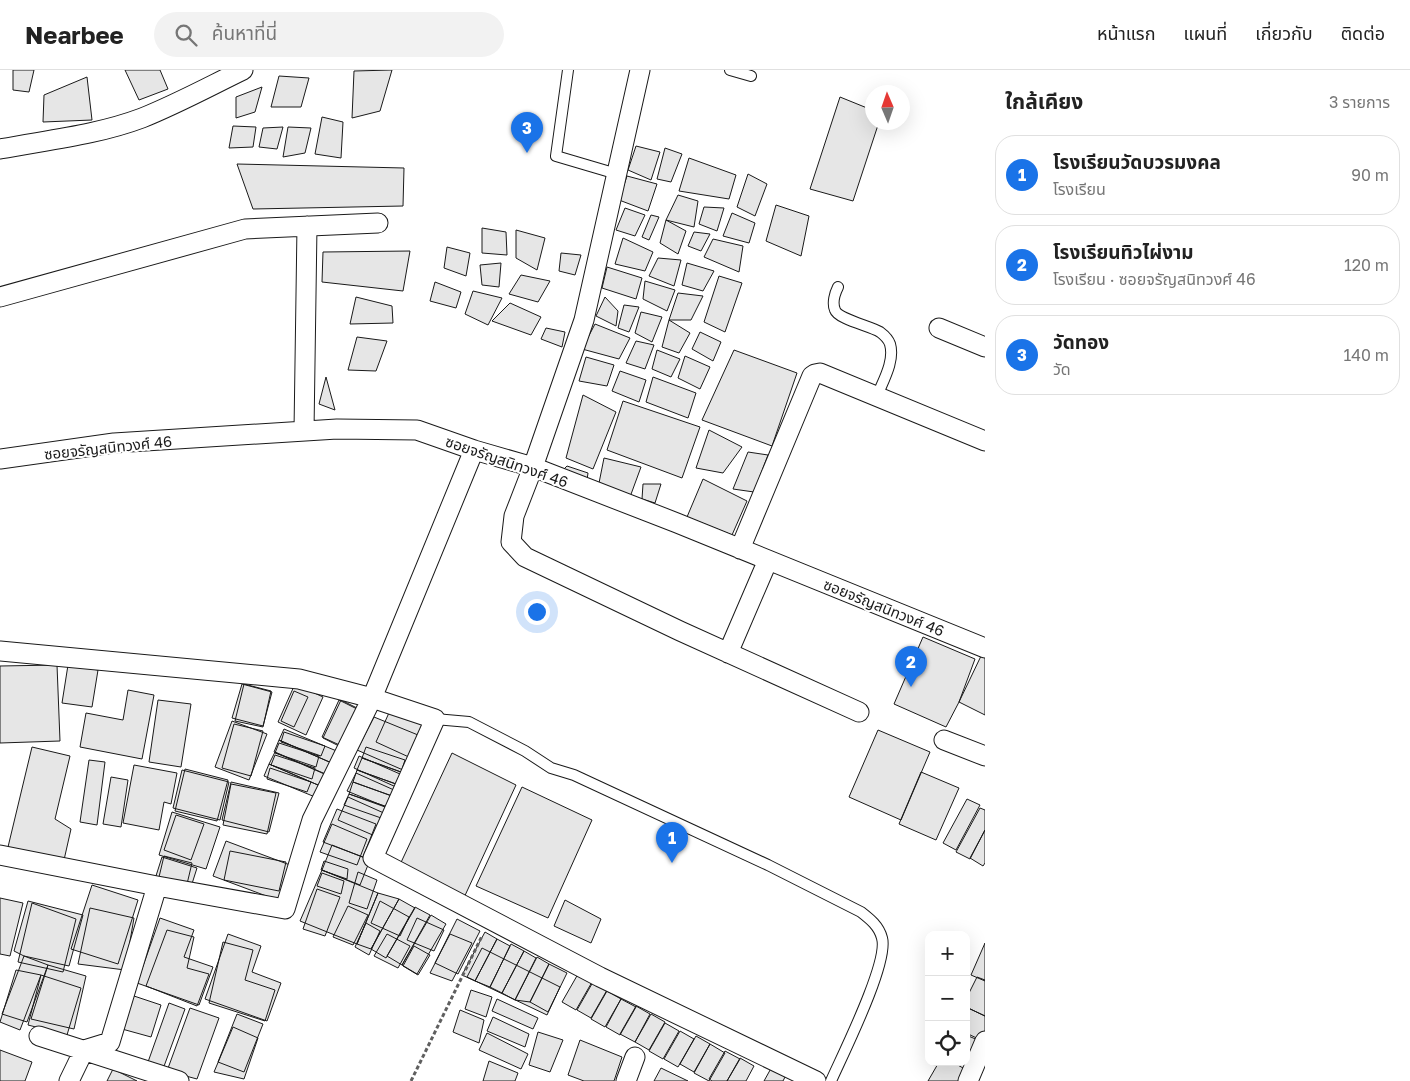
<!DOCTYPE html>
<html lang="th">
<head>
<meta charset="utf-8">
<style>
  :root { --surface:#fff; --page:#f2f2f2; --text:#222; --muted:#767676; --line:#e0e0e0; --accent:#1a73e8 }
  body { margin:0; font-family:"Golos Text","Noto Sans Thai",sans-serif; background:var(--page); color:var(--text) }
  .controls { position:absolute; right:15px; bottom:15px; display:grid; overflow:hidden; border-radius:10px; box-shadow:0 5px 20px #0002 }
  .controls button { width:45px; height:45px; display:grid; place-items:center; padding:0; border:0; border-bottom:1px solid var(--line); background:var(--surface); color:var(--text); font:25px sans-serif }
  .compass { position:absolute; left:865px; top:15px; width:45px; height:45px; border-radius:50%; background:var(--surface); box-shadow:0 5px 20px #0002; rotate:358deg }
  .you { position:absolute; left:536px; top:541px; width:18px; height:18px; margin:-12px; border:4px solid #fff; border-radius:50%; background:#1a73e8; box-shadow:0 0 0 8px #1a73e833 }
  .badge { display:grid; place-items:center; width:32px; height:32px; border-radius:50%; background:var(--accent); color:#fff; font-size:16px; font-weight:700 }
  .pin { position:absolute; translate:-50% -41px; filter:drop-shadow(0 1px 2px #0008) }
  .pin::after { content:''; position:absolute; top:26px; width:18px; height:15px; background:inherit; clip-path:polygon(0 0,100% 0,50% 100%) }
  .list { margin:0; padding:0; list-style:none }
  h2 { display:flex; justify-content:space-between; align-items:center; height:65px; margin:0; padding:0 20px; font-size:21px }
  h2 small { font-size:16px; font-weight:400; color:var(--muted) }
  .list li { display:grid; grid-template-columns:32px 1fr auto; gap:15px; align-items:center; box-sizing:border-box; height:80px; margin:0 10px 10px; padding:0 10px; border:1px solid var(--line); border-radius:20px }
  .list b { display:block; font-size:19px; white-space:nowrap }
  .list p { margin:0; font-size:16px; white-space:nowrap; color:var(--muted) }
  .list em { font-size:16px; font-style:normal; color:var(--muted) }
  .icon { flex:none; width:28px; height:28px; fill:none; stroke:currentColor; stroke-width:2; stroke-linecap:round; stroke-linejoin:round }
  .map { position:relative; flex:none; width:985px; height:1011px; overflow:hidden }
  header { display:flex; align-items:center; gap:30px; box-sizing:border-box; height:70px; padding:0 25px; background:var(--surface); border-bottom:1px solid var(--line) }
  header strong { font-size:24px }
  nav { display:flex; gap:28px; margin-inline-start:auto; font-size:18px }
  .search { width:350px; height:45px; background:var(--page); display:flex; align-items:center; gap:12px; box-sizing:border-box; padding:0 18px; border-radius:28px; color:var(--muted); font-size:19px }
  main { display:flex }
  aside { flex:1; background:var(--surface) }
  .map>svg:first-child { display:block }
  .building { fill:#e6e6e6; stroke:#1a1a1a }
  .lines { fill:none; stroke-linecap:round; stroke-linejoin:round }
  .service-casing { stroke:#1a1a1a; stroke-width:12 }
  .minor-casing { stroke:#1a1a1a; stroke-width:21 }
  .path { stroke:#5f5f5f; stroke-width:3; stroke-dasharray:4 2.5; stroke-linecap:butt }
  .service { stroke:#fff; stroke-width:10 }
  .minor { stroke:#fff; stroke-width:19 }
  .labels { text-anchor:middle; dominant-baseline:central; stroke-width:4; stroke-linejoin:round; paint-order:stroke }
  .street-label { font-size:15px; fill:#1a1a1a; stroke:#fff }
</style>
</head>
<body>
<header>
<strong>Nearbee</strong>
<div class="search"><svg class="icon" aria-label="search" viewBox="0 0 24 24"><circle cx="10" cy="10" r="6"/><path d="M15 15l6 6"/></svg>ค้นหาที่นี่</div>
<nav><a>หน้าแรก</a><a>แผนที่</a><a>เกี่ยวกับ</a><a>ติดต่อ</a></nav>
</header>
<main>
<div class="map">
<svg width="985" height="1011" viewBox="0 0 985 1011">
  <rect width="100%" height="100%" fill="#fff"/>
  <path class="building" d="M13 0H34L29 22 13 20Z
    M125 0H160L168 19 139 30Z
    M392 0 380 41 352 48 354 1Z
    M279 6 309 8 301 37H271Z
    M87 7 92 50 43 52 44 25Z
    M262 17 255 42 236 48V27Z
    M840 27 872 40V52H879L853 131 810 119Z
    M322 47 343 52 341 88 315 84Z
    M233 56 256 57 253 77 229 78Z
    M283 57 277 79 259 77 263 58Z
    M288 57 311 58 305 83 283 87Z
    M636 76 660 82 651 110 628 100Z
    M665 78 682 84 671 112 657 109Z
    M689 88 736 105 729 129 679 121Z
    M237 94 404 98 403 136 253 139Z
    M748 104 767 114 755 146 737 137Z
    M627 106 657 114 648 141 619 130Z
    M678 125 698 131 694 157 666 150Z
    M776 135 809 146 801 186 766 171Z
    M704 137 724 138 717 161 699 154Z
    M625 138 645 145 635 166 616 160Z
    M732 143 755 153 749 173 723 166Z
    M651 145 659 147 649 170 642 167Z
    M666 150 686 161 678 184 660 173Z
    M482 158 506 162 507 185 482 183Z
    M516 160 545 168 537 200 516 188Z
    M694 162 710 164 701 181 688 176Z
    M623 168 653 182 645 201 615 194Z
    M713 169 743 176 739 202 704 187Z
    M447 177 470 183 466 206 444 198Z
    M410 181 403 221 322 212 323 182Z
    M561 183 581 185 575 205 559 201Z
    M658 188 681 190 674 216 649 206Z
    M501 193 499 217 482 215 480 195Z
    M687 193 714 201 703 221 682 215Z
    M607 197 642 208 636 229 602 218Z
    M521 205 550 211 538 232 509 224Z
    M719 206 742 213 725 262 704 252Z
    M645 211 675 220 667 241 643 229Z
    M435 212 461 222 456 238 430 231Z
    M473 221 502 228 488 255 465 244Z
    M678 223 703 226 691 250H669Z
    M356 227 392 236 393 253 350 254Z
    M605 227 618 241 616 256 596 246Z
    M510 233 541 247 531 265 492 251Z
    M624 235 639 237 629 262 618 258Z
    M641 242 662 247 652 272 635 263Z
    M669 250 690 263 679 283 662 277Z
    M595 254 630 268 619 289 582 279Z
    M546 258 565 262 562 277 541 269Z
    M700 262 721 272 713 291 692 279Z
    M357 267 387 271 376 301 348 300Z
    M636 271 654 275 645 299 626 293Z
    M657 280 680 289 671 307 652 299Z
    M734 280 797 303 772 376 702 350Z
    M685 286 710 297 700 319 678 308Z
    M586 287 614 295 607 316 579 311Z
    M620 301 646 310 639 332 612 321Z
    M326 307 335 340 319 334Z
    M653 307 696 323 688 348 646 332Z
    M583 325 616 342 593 399 566 388Z
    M623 331 700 357 682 408 607 380Z
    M709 360 742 377 723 403 696 398Z
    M748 382 768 385 754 422 733 419Z
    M604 388 641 397 630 427 599 413Z
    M567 396 588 403 587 410 560 403Z
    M703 409 747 431 732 465 687 447Z
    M643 414H661L655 433 642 429Z
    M923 567 975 589 959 632 946 657 894 634Z
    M981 586 985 587V645L959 632Z
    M57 595 60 671 0 673V596Z
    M68 595 98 600 92 637 62 633Z
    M242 614 272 622 263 656 232 648Z
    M244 614 271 621 263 657 235 651Z
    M295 614 323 627 306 665 278 652Z
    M128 620 154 625 142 689 80 677 86 643 123 650Z
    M294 621 308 627 294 657 281 651Z
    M158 630 191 634 181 697 149 692Z
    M339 630 363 642 346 678 322 667Z
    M341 630 365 642 347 680 323 668Z
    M392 636 427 652 411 688 376 672Z
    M374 647 418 665 403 700 357 680Z
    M232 651 267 664 249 710 215 697Z
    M234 654 263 661 251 706 222 698Z
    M284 659 339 682 334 694 279 670Z
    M878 660 930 682 901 750 849 727Z
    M284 662 325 676 321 686 281 672Z
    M279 670 334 694 329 706 274 682Z
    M279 673 319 686 316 697 275 683Z
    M32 677 70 686 55 749 71 759 64 790 8 777Z
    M366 677 405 690 401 702 362 688Z
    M275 682 330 706 325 718 269 694Z
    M452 683 516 715 462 832 397 801Z
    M275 685 315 698 312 709 271 695Z
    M359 686 400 704 396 717 354 698Z
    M362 688 401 702 396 714 357 700Z
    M89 690 105 692 97 755 80 752Z
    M269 694 325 718 320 729 264 706Z
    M134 695 177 703 171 734 164 732 159 760 123 753Z
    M270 698 311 712 307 722 267 709Z
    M185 699 228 710 217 751 175 741Z
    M182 700 229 712 220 750 173 738Z
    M357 700 396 714 392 726 353 712Z
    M921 702 959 718 936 770 899 754Z
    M356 703 394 720 386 737 347 721Z
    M111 707 128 710 121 757 103 754Z
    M231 712 279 723 269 762 222 750Z
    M353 712 392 726 388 738 349 724Z
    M231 714 276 723 267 764 223 755Z
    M522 717 592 750 548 848 476 816Z
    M349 724 388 737 384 749 344 735Z
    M348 727 386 744 375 766 338 750Z
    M967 729 980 735 956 780 943 773Z
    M980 738 985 740V760L970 789 956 782Z
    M337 739 376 754 363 787 323 772Z
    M172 742 220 757 206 799 159 785Z
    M176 745 204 754 191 790 164 780Z
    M332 754 367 769 357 795 320 782Z
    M985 760V793L983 796 970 788Z
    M226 771 298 798 285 833 213 806Z
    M332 775 370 790 360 815 322 800Z
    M230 781 286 792 279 821 224 810Z
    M164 786 192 793 187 814 159 807Z
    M162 787 197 798 190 820 155 809Z
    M324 791 348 799 347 809 321 800Z
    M322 800 378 823 357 874 300 851Z
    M358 802 377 810 367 839 349 833Z
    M322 803 344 811 341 824 317 816Z
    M92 815 138 830 118 894 71 879Z
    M317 819 340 827 325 866 303 859Z
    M378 823 399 829 371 879 357 874Z
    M0 828 23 833 10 886 0 884Z
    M399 829 415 838 386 888 371 879Z
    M565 830 601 849 591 873 554 856Z
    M28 831 83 845 69 896 24 886 14 881Z
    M380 831 409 847 400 866 371 853Z
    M32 833 76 849 63 902 18 892Z
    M348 836 368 845 353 875 333 867Z
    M415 837 430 845 402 895 387 886Z
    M90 838 134 848 125 900 78 894Z
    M431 845 446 854 417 904 402 895Z
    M160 848 194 860 184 887 213 897 199 935 137 913Z
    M417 848 444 860 434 881 407 870Z
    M457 849 480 861 458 904 435 893Z
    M366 853 380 861 369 885 355 877Z
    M167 860 194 867 187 898 209 904 197 936 146 916Z
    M485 862 497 869 475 911 462 905Z
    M228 864 261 876 252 902 281 913 267 951 205 929Z
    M387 864 410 876 398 898 374 886Z
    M450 864 472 873 452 911 430 903Z
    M497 869 510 876 490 917 475 911Z
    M223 872 253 880 245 910 275 920 265 951 209 933Z
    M985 873V911L971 905Z
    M511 874 524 881 502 923 490 917Z
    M414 876 430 885 418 905 403 896Z
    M482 878 560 917 547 945 467 907Z
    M524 881 536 888 515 930 502 923Z
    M24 886 48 895 27 952 2 944Z
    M537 887 549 894 530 932 515 930Z
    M549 894 567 903 548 942 530 932Z
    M48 895 86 906 74 959 31 949Z
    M16 900 41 905 20 960 0 952Z
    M578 904 592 912 576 940 562 932Z
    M41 905 81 918 67 965 28 955Z
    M977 907 985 910V946L966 937V929Z
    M593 912 607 920 591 948 577 940Z
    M471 920 492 927 486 947 465 939Z
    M607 921 621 929 605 957 591 949Z
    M131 925 161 935 151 967 122 959Z
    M497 929 538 948 533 959 492 941Z
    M621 929 636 937 620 965 606 957Z
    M169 933 185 939 163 999 148 992Z
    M636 936 650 944 635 972 620 964Z
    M966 937 985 946V972L966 963Z
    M190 938 219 948 197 1009 167 1001Z
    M460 940 484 950 479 973 453 962Z
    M237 944 263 954 244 1002 218 992Z
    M651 944 665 952 649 980 635 972Z
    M493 947 529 964 525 977 487 961Z
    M665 953 679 961 663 989 649 981Z
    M233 957 258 968 244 1009 214 1002Z
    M680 961 694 969 678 997 664 989Z
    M538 962 563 970 550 1002 529 995Z
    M487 963 528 984 521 999 479 980Z
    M966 965 985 973 980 996 966 989Z
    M696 966 710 974 694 1002 680 994Z
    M580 970 622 987 614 1011H584L568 1005Z
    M710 974 725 983 709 1011 694 1003Z
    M0 980 32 992 25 1011H0Z
    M725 981 740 989 727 1011H712L709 1009Z
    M740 988 754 996 746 1011H727Z
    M489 991 518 1003 515 1011H483Z
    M939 992H952L978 1006 975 1011H928Z
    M774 993 788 1001 783 1011H764Z
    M661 998 688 1011H654Z
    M113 999 137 1011H107Z"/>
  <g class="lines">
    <g class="service-casing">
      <path id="service" d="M568 0 556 86 617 104
        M730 0 751 6
        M838 217C835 223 832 233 835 240 838 249 870 256 880 262 884 265 888 268 890 274 895 291 883 311 877 326
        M435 649 469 652 525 681 551 698 574 705 768 795 861 842C870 849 879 856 882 868 889 892 843 984 831 1011"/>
    </g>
    <g class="minor-casing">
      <path id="minor" d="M640 0 584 250 533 397 514 446 511 472 525 487 680 561 859 642
        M0 79C47 70 97 65 142 48 177 34 210 16 243 0
        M0 227 245 159 378 153
        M939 258 985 277
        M304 361 307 156
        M0 389 114 373 337 359 417 360 474 380 533 397 677 453 985 578
        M740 479 812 306 815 304 820 303 985 371
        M0 581 299 609 372 628 435 649 373 788 600 907 816 1011
        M728 583 768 490
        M944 670 985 686
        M0 785 157 816 285 839 312 750 372 628 474 380
        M39 966 179 1011
        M69 1011 84 980 110 972 157 816
        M626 1011 635 987
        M968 1011 985 971"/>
    </g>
    <path class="path" d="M411 1011 482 866"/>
    <use href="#service" class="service"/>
    <use href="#minor" class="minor"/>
  </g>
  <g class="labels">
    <g class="street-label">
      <text transform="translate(108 377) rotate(-6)">ซอยจรัญสนิทวงศ์ 46</text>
      <text transform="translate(507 391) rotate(19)">ซอยจรัญสนิทวงศ์ 46</text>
      <text transform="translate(884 537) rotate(22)">ซอยจรัญสนิทวงศ์ 46</text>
    </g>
  </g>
</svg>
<div class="controls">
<button>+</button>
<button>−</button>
<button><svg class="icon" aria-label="locate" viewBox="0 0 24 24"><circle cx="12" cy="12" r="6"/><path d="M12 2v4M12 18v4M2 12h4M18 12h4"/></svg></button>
</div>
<svg class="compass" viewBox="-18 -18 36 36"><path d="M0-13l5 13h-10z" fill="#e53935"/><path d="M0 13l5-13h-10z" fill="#767676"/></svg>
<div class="you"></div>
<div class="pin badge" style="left:672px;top:793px">1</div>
<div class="pin badge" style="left:911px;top:617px">2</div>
<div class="pin badge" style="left:527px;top:83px">3</div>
</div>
<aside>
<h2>ใกล้เคียง<small>3 รายการ</small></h2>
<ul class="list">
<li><span class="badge">1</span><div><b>โรงเรียนวัดบวรมงคล</b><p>โรงเรียน</p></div><em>90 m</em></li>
<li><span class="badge">2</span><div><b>โรงเรียนทิวไผ่งาม</b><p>โรงเรียน · ซอยจรัญสนิทวงศ์ 46</p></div><em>120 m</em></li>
<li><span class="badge">3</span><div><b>วัดทอง</b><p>วัด</p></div><em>140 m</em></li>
</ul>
</aside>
</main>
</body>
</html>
